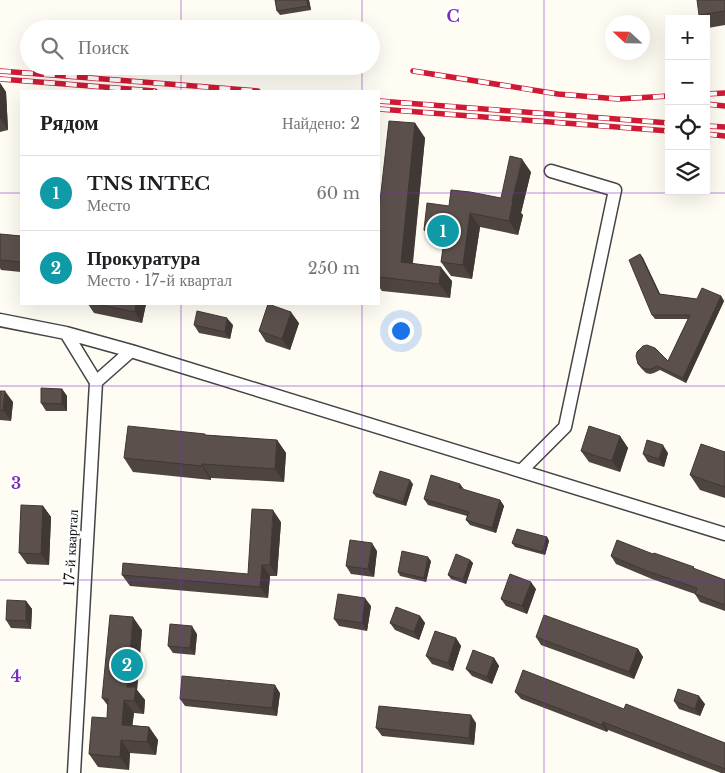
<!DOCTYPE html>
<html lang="ru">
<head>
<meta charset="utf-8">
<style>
  :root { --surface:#fff; --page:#f6f6f6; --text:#202124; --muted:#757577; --line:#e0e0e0; --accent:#cf1a36 }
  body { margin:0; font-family:"Libre Baskerville",serif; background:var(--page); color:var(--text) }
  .controls { position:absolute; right:15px; top:15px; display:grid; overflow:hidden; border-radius:0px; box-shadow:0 5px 20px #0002 }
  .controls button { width:45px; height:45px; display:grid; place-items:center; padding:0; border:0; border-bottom:1px solid var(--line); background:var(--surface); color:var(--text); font:25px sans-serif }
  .compass { position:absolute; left:605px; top:15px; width:45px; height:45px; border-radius:50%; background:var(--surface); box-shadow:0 5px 20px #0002; rotate:292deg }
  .you { position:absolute; left:400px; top:330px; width:18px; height:18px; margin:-12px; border:4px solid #fff; border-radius:50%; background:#1a73e8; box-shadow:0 0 0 8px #1a73e833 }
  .badge { display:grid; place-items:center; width:32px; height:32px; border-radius:50%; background:var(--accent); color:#fff; font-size:16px; font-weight:700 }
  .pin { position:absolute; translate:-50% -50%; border:2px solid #fff; box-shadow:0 1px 5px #0006 }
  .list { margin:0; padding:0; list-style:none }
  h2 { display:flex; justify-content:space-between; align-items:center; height:65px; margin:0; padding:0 20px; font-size:21px }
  h2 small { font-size:16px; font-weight:400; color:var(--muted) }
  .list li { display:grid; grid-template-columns:32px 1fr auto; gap:15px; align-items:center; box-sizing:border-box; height:75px; padding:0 20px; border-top:1px solid var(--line) }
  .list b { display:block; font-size:19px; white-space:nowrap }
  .list p { margin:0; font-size:16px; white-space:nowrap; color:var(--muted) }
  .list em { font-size:16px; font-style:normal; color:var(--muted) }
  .icon { flex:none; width:28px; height:28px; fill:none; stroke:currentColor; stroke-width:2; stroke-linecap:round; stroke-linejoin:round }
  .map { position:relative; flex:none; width:725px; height:773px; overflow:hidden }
  .search { position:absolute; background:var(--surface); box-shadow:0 5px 20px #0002; left:20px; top:20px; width:360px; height:55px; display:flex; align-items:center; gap:12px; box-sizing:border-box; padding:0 18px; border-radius:28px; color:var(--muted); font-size:19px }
  .panel { position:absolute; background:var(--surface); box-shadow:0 5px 20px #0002; left:20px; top:90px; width:360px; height:215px; border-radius:0px }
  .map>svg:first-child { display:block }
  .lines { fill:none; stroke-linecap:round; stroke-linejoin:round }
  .minor-casing { stroke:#444; stroke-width:15 }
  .minor { stroke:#fff; stroke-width:12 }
  .rail-casing { stroke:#cf1a36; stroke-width:5.5 }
  .rail { stroke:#fff; stroke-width:4; stroke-dasharray:11; stroke-linecap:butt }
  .wall { fill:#4e4541 }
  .shaded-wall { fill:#403835 }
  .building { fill:#5b504c; stroke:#403835 }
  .grid { fill:none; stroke:#7b2cbf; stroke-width:1; stroke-opacity:0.55 }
  .labels { text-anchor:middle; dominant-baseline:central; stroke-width:5; stroke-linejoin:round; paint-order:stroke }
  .street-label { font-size:14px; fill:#111; stroke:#fff }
  .grid-label { font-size:16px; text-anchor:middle; font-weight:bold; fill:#7b2cbf; stroke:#fff; stroke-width:5; stroke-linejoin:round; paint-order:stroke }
</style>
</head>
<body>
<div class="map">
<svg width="725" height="773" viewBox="0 0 725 773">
  <rect width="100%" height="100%" fill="#fffcf4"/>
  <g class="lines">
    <g class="minor-casing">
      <path id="minor" d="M0 320 66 333 131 351 725 534
        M66 333 96 382 74 773
        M96 382 131 351
        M521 471 565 427 615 190 551 171"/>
    </g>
    <use href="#minor" class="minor"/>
    <g class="rail-casing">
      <path id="rail" d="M0 71 258 91
        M413 71 558 94 618 99 669 96
        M0 79 155 91
        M706 94 725 93
        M379 101 669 123
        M706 104 725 106
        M379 109 669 131
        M706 126 725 127
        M706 134 725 136"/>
    </g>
    <use href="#rail" class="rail"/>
  </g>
  <path class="wall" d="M275 0H309L311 10 280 15 277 11Z
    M725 0V25L708 28 706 25V19H702L699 15Z
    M0 83 6 92 8 130 0 132Z
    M415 123 425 138 413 263 452 281 450 298 382 291 379 287V210Z
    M531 172 521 213 523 215 518 235 480 227 472 279 451 276 441 262 444 246 433 244 424 230 449 206 501 198Z
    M0 234 21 236V272L1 270 0 268Z
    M640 254 643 258 660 294 697 299 721 296 724 301 686 383 660 370 654 373 650 374 646 373 641 368 638 364 668 361 688 319H655L652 315Z
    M88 304H146L142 323 94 313Z
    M299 323 290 350 266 342 259 331Z
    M194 325H233L230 339 199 333Z
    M62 389 67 396V411H46L41 403Z
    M0 391 13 402 11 421 0 420Z
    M206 435 277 440 286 453 284 482 211 478V480L133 472 124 458Z
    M620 436 628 448 620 472 589 462 581 451Z
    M725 452V498L700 490 690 475Z
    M668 453 664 467 648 462 643 454Z
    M413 484 406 506 376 497 373 493Z
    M424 499 500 500 504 506 496 533 470 525 466 520 467 516 428 505Z
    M43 506 51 517 49 565 27 564 19 553Z
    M281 522 277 576H270L268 598 130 586 122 575 248 574Z
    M547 537 549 541 545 555 515 547 512 543Z
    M377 551 374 577 351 574 346 566Z
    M653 554 725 580V611L700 602 695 594 652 579 616 564 611 556Z
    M470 560 473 563 466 584 451 579 448 575Z
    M431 561 426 582 400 576 398 572Z
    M536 589 527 614 506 606 501 599Z
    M26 601 32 609 31 629 11 628 6 620Z
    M371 606 367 631 339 626 334 619Z
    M420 616 425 623 419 640 395 630 390 623Z
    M142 630 137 690 145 700 144 714 134 713 132 725 149 727 158 740 156 755 130 753 129 770 98 767 89 754 107 718 108 706 102 698Z
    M197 634 195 655 173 653 168 646Z
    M536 637 638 649 643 657 634 679 541 645Z
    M456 638 461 646 453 671 432 664 426 656Z
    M494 658 499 666 492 684 472 676 466 669Z
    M515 692 624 709 725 743V773H721L608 730 607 732 521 699Z
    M280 693 277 716 185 706 180 699Z
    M674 701 705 704 700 716 679 709Z
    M476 723 474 745 382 736 376 728Z"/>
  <path class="shaded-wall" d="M307 0H309L311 10 308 6Z
    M0 83 6 92 8 130 0 118Z
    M415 123 425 138 411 277 401 262Z
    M522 159 531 172 521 213 523 215 518 235 509 221 512 201Z
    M470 213 480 227 472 279 463 265Z
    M640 254 643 258 662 298 659 294Z
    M441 267 452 281 450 298 439 284Z
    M721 296 724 301 686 383 683 378Z
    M136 304H146L142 323 135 312Z
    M291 312 299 323 290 350 282 339Z
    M227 318 233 325 230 339 225 332Z
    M62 389 67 396V411L62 404Z
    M5 391 13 402 11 421 3 410Z
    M620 436 628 448 620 472 612 461Z
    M277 440 286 453 284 482 275 469Z
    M663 445 668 453 664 467 659 459Z
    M202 464 211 478V480L202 466Z
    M410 480 413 484 406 506 403 502Z
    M460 484 464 489 459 488Z
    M500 500 504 506 496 533 492 528Z
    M43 506 51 517 49 565 41 554Z
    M273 510 281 522 277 576 270 565Z
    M547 537 549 541 545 555 542 552Z
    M372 543 377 551 374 577 368 569Z
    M428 557 431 561 426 582 424 578Z
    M470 560 473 563 466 584 463 580Z
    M262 565 270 576 268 598 260 587Z
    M531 582 536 589 527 614 522 606Z
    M365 598 371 606 367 631 362 623Z
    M26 601 32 609 31 629 26 621Z
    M420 616 425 623 419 640 414 632Z
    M133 617 142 630 137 690 145 700 144 714 134 701 127 687Z
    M192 626 197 634 195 655 190 648Z
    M456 638 461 646 453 671 448 663Z
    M638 649 643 657 634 679 629 672Z
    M494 658 499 666 492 684 487 677Z
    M275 685 280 693 277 716 272 708Z
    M699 696 705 704 700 716 695 709Z
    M124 700 134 713 131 738 122 725Z
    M471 715 476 723 474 745 469 738Z
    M603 722 608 730 607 732 602 725Z
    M149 727 158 740 156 755 147 742Z
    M121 740 130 753 129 770 120 757Z"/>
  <path class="building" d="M275 0H307L308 6 277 11Z
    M697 0H725V11L699 15Z
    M389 121 415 123 401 262 441 267 439 284 379 277V210Z
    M510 156 522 159 512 201H513L509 221 470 213 463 265 441 262 445 234 424 230 427 203 449 206 451 190 470 192 501 198Z
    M0 234 21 236V262L0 260Z
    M640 254 659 294 697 299 702 288 721 296 683 378 657 366 651 369H647L643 368 638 364 636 356 637 352 643 346 647 345 655 348 668 361 690 315H652L629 260Z
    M96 304H136L135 312Z
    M268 304 291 312 282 339 259 331Z
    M197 311 227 318 225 332 194 325Z
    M41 388 62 389V404L41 403Z
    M0 391H5L3 410H0Z
    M128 426 205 434V435L277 440 275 469 202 464V466L124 458Z
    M589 426 620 436 612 461 581 451Z
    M647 440 663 445 659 459 643 454Z
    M701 444 725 452V487L690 475Z
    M380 471 410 480 403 502 373 493Z
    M431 475 460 484 459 488 500 500 492 528 466 520 469 512 424 499Z
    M21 505 43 506 41 554 19 553Z
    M252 509 273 510 270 565H262L260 587 122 575 123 563 248 574Z
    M517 529 547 537 542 552 512 543Z
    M350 540 372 543 368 569 346 566Z
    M617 540 653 554 654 553 694 567 693 568 725 580V605L695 594 697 588 647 571 611 556Z
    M402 551 428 557 424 578 398 572Z
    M456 554 470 560 463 580 448 575Z
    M510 574 531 582 522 606 501 599Z
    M338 594 365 598 362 623 334 619Z
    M7 600 26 601V621L6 620Z
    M396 607 420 616 414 632 390 623Z
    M110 615 133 617 127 687H136L134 701 124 700 122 725 149 727 147 742 121 740 120 757 89 754 92 717 107 718 108 699 102 698Z
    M544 615 638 649 629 672 536 637Z
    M170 624 192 626 190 648 168 646Z
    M435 631 456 638 448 663 426 656Z
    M473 650 494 658 487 677 466 669Z
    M523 670 624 709 626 704 725 743V769L603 722 602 725 515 692Z
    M182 676 275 685 272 708 180 699Z
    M678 689 699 696 695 709 674 701Z
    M379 706 471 715 469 738 376 728Z"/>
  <path class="grid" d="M181 0V29M362 0V29M544 0V773M181 66V91M362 66V91M0 193H21M379 193H725M181 304V773M362 304V773M0 386H725M0 580H725"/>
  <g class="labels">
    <g class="street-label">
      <text transform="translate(71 548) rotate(-87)">17-й квартал</text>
    </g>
  </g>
  <g class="grid-label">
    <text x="453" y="22">C</text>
    <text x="16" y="489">3</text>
    <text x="16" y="682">4</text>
  </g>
</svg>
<div class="controls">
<button>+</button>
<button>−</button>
<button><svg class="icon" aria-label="locate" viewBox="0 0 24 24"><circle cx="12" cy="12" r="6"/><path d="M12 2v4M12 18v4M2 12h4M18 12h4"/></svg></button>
<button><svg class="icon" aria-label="layers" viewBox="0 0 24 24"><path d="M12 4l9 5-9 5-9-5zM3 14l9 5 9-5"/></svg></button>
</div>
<svg class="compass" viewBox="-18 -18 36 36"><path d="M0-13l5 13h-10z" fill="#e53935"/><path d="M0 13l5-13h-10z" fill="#757577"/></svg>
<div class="you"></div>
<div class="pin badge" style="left:443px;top:231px;background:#0f9aa8">1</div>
<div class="pin badge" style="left:127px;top:665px;background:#0f9aa8">2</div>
<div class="search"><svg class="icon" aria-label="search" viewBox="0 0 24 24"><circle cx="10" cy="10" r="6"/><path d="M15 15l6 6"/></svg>Поиск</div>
<section class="panel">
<h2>Рядом<small>Найдено: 2</small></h2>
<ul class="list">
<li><span class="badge" style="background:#0f9aa8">1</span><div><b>TNS INTEC</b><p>Место</p></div><em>60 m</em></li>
<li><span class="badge" style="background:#0f9aa8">2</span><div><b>Прокуратура</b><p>Место · 17-й квартал</p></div><em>250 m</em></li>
</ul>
</section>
</div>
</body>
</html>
